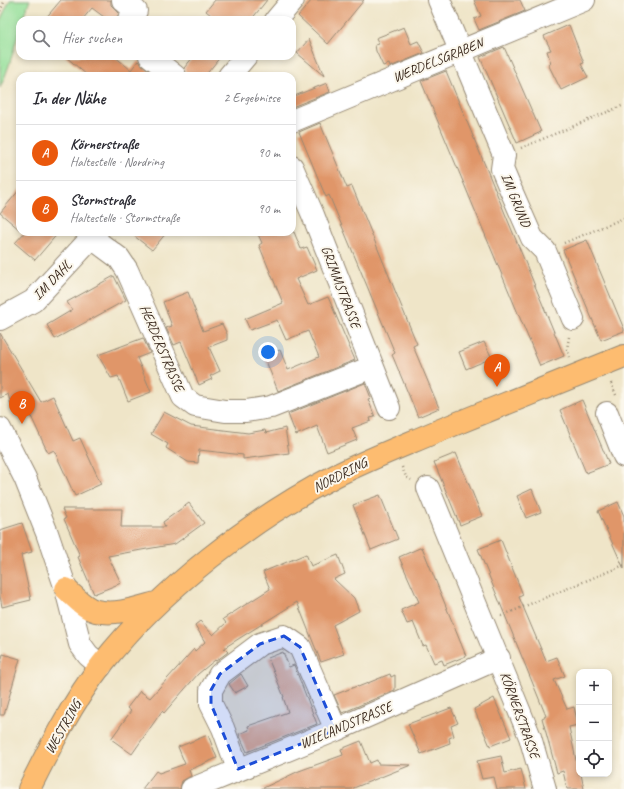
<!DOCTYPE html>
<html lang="de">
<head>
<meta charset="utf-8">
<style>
  :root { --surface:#fff; --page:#f7f7f7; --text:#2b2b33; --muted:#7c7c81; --line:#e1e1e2; --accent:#ea580c }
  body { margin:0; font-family:Caveat,sans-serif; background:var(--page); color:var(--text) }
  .controls { position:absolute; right:12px; bottom:12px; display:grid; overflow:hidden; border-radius:8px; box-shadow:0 2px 6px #0003 }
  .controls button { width:36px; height:36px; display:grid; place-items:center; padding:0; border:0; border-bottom:1px solid var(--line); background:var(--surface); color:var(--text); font:20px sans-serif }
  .you { position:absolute; left:268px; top:352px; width:14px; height:14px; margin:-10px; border:3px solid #fff; border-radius:50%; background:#1a73e8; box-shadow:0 0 0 6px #1a73e833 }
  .badge { display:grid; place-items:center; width:26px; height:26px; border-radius:50%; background:var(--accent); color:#fff; font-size:13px; font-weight:700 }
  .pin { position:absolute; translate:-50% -33px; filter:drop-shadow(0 1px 2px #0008) }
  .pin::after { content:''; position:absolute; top:21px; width:14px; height:12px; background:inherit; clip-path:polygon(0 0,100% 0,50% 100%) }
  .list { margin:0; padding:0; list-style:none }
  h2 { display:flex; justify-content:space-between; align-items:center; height:52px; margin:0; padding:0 16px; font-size:17px }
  h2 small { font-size:13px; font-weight:400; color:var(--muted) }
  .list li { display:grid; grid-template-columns:26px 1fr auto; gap:12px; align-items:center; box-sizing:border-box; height:56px; padding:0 16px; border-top:1px solid var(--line) }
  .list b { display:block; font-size:15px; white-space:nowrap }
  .list p { margin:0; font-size:13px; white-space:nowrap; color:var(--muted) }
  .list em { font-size:13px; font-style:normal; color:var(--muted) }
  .icon { flex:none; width:22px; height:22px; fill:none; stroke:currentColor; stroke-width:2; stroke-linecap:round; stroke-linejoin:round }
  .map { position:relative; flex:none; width:624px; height:789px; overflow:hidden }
  .search { position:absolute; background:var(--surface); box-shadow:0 2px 6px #0003; left:16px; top:16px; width:280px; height:44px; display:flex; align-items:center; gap:10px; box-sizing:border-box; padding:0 14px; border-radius:12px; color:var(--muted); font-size:15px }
  .panel { position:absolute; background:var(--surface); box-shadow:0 2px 6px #0003; left:16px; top:72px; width:280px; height:164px; border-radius:12px }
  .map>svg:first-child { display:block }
  .green { fill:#96e09b; stroke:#68855c }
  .building { fill:#e09669 }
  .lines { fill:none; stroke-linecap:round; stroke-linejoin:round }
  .minor-casing { stroke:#958873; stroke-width:24 }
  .major-casing { stroke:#958873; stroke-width:24 }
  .path { stroke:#958873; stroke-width:2.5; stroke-dasharray:1 3; stroke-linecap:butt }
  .minor { stroke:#fff; stroke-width:22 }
  .major { stroke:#fdbc70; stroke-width:22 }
  .marked { fill:#1d4ed8; fill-opacity:0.2; stroke:#1d4ed8; stroke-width:3; stroke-dasharray:8 5; stroke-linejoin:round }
  .labels { text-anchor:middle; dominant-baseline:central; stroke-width:4; stroke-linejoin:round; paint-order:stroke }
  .street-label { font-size:14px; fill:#3b2a1e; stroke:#fbf7ec }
</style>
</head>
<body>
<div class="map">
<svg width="624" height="789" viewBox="0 0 624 789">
  <rect width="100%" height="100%" fill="#fbf7ec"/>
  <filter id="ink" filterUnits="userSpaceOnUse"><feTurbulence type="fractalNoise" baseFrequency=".025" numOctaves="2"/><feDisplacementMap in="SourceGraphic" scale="8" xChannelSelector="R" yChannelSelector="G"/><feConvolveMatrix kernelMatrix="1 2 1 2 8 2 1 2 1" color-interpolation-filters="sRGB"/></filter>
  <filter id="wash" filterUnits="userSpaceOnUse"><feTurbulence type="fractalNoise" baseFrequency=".012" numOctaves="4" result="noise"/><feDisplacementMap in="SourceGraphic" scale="16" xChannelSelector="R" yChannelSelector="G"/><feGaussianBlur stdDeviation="0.9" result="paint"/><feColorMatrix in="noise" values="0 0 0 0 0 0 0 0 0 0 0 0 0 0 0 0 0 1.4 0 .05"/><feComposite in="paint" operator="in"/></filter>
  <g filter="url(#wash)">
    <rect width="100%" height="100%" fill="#efe5c8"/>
    <path class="green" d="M10 0H30C17 28 14 59 0 88V21Z"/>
    <g id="blocks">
      <path class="building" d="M61 0H111V5L119 13 116 20H108L92 8 82 20H44Z
        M215 0H267L251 20H217L206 11Z
        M312 0H364L328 44 298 16Z
        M474 0H520L525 11 479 30 474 19 481 16Z
        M569 25 584 63 581 64 588 77 561 90 548 64 551 63 547 51 551 50 544 36Z
        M404 27 411 44 418 41 424 53 390 67 389 64 383 66 376 51 375 45 379 44 376 38Z
        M309 39 324 76 297 53Z
        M504 47 541 132 517 143 480 57Z
        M65 56H114L131 70 138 61 155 76H88Z
        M194 56H221L205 76H187L184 68Z
        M446 71 564 356 540 366 421 81Z
        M327 83 330 92 292 107V97Z
        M320 123 347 188 352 186 417 344 413 346 439 408 418 417 393 357 392 355 395 353 329 195 326 197 325 195 299 132Z
        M20 189V230L0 213Z
        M25 232H59L35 260 15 243Z
        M129 232H167L152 250Z
        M257 232H294L301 249 307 247 317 270 296 279 308 305 328 297 355 360 278 391 264 356 280 350 288 370 319 357 308 331 286 340 277 320 250 330 245 319 283 303 259 245 262 243Z
        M587 240 624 329V331L601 340 563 250Z
        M114 276 126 300 55 339 47 325 72 310 67 302Z
        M188 292 203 331 222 324 227 334V340L209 347 220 371 210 376 212 379 199 385 181 342 174 345 166 328 172 326 163 302Z
        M0 333 41 402 53 396 73 441 80 438 101 484 75 496 54 450 48 453 24 401 11 405 8 394 0 398Z
        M143 338 150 353 137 358 151 392 128 401 118 376 111 378 98 355Z
        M484 342 492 358 466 369 459 352Z
        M365 383 371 398 368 399 375 417 370 418 371 421 352 428 357 440 327 452 317 426 296 435 288 414Z
        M582 400 609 464 586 473 560 410Z
        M164 412 191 426 248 433 265 430 266 433 285 428 289 453 243 459V455L199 450 198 463 188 462 166 448 168 444 151 434Z
        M456 453 482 516 460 525 434 462Z
        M532 489 541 512 526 518 517 496Z
        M380 495 398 539 371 550 353 505Z
        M618 502 624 516V569L598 511Z
        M189 503 204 523 175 544 108 556 121 583 94 594 78 557 80 556 64 519 66 518 62 509H122L121 527H165L163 522Z
        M22 523 32 552 21 555 31 600 2 607 0 596V530Z
        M501 540 523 595 519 597 546 661 557 657 565 676 554 680 567 709 574 707 578 725 569 727 579 774H581L584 789H567L563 771 557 773 542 718 546 716 478 549Z
        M422 547 466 656 444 665 442 660 434 663 426 645 423 646 413 622 407 624 401 610 419 602 399 557Z
        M306 554 311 566 338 555 345 574 334 579 354 598 359 611 333 625 344 654 321 662 297 602 224 648 228 652 216 661 215 660 198 674 164 713 162 711 132 754 111 739 131 711 127 708 140 691 150 698 194 649 195 651 205 642 195 625 200 621 213 635 226 623 223 619 270 589 263 572Z
        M283 652 289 667 294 665 317 724 247 752 239 734 249 730 248 726 288 712 283 697H284L268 658Z
        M3 654 20 659 4 715H0V665Z
        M241 674 248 686 235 693 229 684Z
        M390 674 391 677 395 675V690L342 713 334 695 357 686 358 687Z
        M494 698 511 738 490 746 474 709Z
        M451 708 458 723 451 726 454 736 449 738 450 743 421 754 408 724Z
        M208 735 217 758 189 770 191 776 182 781 180 789H142L156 771 159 773 185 764 178 747Z
        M361 741 370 763 377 760 378 764 411 765 351 789H261L299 771 343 755 341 749Z
        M501 756 505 773 521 769 526 789H497L494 777 482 779 477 761Z"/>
    </g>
  </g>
  <g filter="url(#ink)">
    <use href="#blocks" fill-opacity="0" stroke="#958873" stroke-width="1"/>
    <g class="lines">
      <g class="minor-casing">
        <path id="minor" d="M123 0 136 11 129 20
          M439 0 504 155 502 169 510 188 532 238 545 251 573 319
          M276 20 293 0
          M150 56 175 76
          M229 76 246 56
          M292 121 584 0
          M292 167 313 215 389 408
          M92 238 119 258 127 270 183 397 195 406 225 411H246L271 407 372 367
          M0 319 33 301 97 232
          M607 413 624 456
          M0 429 25 478 47 533 66 589 80 644 88 655 101 666
          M428 488 530 737 545 789
          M238 769 223 728 211 704V690L220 674 260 644 284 636 300 647 336 730
          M192 789 336 730 499 658"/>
      </g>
      <g class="major-casing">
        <path id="major" d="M66 589C75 597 84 608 96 611 116 616 140 607 159 602
          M29 789C50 747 73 701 102 664 160 590 252 519 335 476 367 460 400 447 433 433 496 407 560 382 624 356"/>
      </g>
      <path class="path" d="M0 11 5 0
        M521 148 624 105
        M564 243 624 218
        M569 337 567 349 570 357
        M611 383 616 395
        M402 467 406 477 411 480
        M501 616 624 565"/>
      <use href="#minor" class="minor"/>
      <use href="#major" class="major"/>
    </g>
  </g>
  <path class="marked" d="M284 636 300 647 336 730 238 769 211 704V690L220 674 260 644Z"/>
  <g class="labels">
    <g class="street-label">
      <text transform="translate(438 60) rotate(-22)">WERDELSGRABEN</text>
      <text transform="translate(516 200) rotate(68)">IM GRUND</text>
      <text transform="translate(52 280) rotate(-46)">IM DAHL</text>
      <text transform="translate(341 287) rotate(69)">GRIMMSTRASSE</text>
      <text transform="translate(162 348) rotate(67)">HERDERSTRASSE</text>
      <text transform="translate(340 475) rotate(-27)">NORDRING</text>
      <text transform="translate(520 715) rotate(70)">KÖRNERSTRASSE</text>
      <text transform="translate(346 725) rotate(-23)">WIELANDSTRASSE</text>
      <text transform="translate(63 727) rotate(-60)">WESTRING</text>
    </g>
  </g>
</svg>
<div class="controls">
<button>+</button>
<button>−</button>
<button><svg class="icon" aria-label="locate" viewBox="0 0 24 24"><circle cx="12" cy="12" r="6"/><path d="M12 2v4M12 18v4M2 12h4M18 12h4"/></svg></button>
</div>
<div class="you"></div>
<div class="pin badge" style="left:497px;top:387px">A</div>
<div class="pin badge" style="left:22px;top:424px">B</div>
<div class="search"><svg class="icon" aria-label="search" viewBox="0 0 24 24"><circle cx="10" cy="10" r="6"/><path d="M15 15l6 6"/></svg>Hier suchen</div>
<section class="panel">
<h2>In der Nähe<small>2 Ergebnisse</small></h2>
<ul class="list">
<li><span class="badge">A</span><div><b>Körnerstraße</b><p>Haltestelle · Nordring</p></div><em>90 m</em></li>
<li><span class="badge">B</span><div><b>Stormstraße</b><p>Haltestelle · Stormstraße</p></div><em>90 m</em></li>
</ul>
</section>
</div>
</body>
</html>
